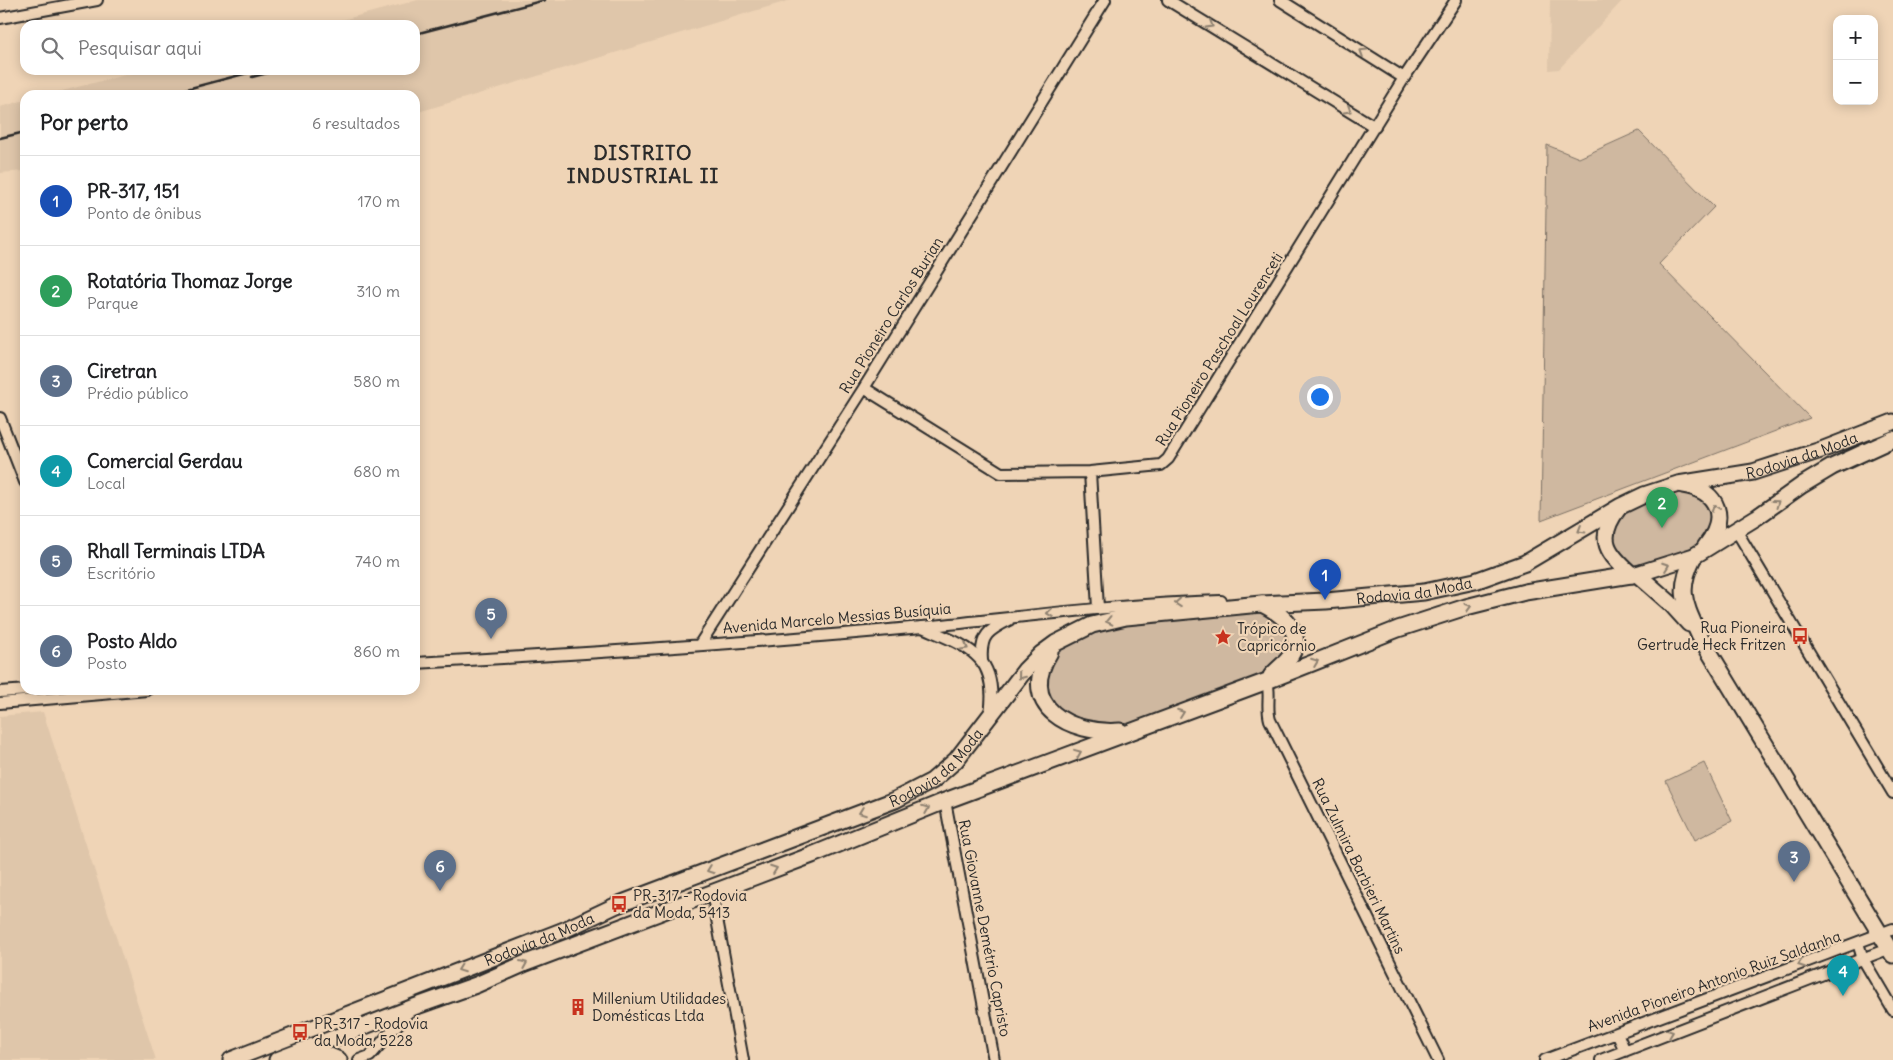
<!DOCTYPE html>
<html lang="pt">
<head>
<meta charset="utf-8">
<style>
  :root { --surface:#fff; --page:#f6f6f6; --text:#202124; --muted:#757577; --line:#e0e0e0; --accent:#d93025 }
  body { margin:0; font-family:Delius,sans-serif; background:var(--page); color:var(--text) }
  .controls { position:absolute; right:15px; top:15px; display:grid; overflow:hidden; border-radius:10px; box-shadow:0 2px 12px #0003 }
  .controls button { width:45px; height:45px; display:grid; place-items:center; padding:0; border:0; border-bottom:1px solid var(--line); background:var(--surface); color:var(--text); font:25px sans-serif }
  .you { position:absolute; left:1319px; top:396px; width:18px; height:18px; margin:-12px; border:4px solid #fff; border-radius:50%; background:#1a73e8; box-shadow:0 0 0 8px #1a73e833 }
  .badge { display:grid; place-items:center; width:32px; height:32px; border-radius:50%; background:var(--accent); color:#fff; font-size:16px; font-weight:700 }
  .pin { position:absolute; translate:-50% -41px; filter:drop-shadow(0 1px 2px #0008) }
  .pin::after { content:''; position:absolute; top:26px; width:18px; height:15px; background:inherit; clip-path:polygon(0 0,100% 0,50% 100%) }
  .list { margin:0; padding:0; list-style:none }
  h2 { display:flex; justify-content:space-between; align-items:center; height:65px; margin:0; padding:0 20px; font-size:21px }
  h2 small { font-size:16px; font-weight:400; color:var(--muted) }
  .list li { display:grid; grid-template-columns:32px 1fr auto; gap:15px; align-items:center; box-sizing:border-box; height:90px; padding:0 20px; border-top:1px solid var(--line) }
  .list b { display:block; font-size:19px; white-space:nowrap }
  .list p { margin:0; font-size:16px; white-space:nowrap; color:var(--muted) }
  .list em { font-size:16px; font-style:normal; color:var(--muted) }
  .icon { flex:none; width:28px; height:28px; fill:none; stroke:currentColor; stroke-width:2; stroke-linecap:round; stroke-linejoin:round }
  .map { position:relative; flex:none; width:1893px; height:1060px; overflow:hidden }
  .search { position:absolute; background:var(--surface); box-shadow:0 2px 12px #0003; left:20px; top:20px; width:400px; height:55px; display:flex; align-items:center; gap:12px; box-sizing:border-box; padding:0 18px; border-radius:15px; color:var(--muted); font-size:19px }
  .panel { position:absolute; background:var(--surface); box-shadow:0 2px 12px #0003; left:20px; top:90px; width:400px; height:605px; border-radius:15px }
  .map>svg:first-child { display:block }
  .built { fill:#dfc6aa }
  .green { fill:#cfb8a0; stroke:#7d7266 }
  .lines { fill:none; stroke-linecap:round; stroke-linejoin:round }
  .minor-casing { stroke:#2b2b2b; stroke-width:14 }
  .highway-casing { stroke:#2b2b2b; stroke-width:19 }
  .minor { stroke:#efd4b6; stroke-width:10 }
  .highway { stroke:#efd4b6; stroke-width:15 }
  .rail { stroke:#2b2b2b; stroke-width:2.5 }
  .oneway { stroke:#8d8070 }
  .labels { text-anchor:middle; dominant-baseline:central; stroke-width:4.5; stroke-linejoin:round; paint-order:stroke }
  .street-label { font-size:15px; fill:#2b2b2b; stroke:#efd4b6 }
  .poi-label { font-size:15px; fill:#2b2b2b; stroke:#efd4b6; text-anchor:start }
  .district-label { font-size:20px; font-weight:bold; letter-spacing:1px; fill:#2b2b2b; stroke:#efd4b6 }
</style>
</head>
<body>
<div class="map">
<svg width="1893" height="1060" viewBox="0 0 1893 1060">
  <rect width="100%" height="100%" fill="#efd4b6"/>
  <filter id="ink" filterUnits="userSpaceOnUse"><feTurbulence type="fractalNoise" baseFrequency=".02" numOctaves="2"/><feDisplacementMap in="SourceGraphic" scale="10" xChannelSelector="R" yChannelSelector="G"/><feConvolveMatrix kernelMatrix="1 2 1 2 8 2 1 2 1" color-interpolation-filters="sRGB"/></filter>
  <g filter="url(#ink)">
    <path class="built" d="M418 0H791L415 113V95H46L145 70H415V25H323Z
      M1550 0H1623L1559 69 1549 70Z
      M25 100V171L0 173V107Z
      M43 712 156 1060H0V716Z"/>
    <path class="green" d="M1639 131 1714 207 1659 264 1810 418 1541 520 1547 145 1579 158Z
      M1695 487 1718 513 1703 551 1632 575 1606 532 1621 506Z
      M1261 604 1295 640 1267 681 1106 732 1050 710 1040 674 1056 643 1092 625Z
      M1704 763 1732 821 1695 840 1666 781Z"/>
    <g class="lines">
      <g class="minor-casing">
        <path id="minor" d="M1168 0 1375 127
          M1280 0 1404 78
          M0 18 97 0
          M864 388 1001 473 1090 472 1161 465 1168 459 1404 78 1456 0
          M0 418 25 482
          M1090 472 1098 608
          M1736 530 1893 793
          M922 627C968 647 999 655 990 714
          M700 644 864 388 1105 0
          M982 660C980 635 989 630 1009 620
          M415 663C584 654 753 643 922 627 1022 617 1121 604 1221 601
          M1267 681C1271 694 1266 707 1270 720L1438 1060
          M0 692 28 690
          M0 703 147 690
          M945 801 994 1060
          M712 892 743 1060
          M1858 943 1863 959 1893 1010
          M1617 1033 1625 1051
          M359 1060 370 1056 411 1009
          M1545 1060 1893 929
          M1601 1060 1893 947"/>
      </g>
      <g class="highway-casing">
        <g id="highway">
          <path d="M1683 485C1720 491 1728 519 1705 547"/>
          <path d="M1618 509C1595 539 1608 554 1632 575"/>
          <path d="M1694 556C1677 590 1684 602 1699 635L1893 955"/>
          <path d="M1637 574 1670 603 1689 624"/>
          <path d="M1262 604C1282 614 1309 635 1288 659 1283 665 1276 670 1271 676"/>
          <path d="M1050 652C1016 707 1071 735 1120 731"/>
          <path d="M302 1055 325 1054 339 1060"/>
          <path id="s1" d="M231 1060 564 930 617 905 895 800 932 781 956 760 1025 670 1041 654 1056 643 1092 625 1126 617 1261 604 1326 601 1424 592 1475 581 1525 563 1621 506 1644 495 1678 484 1753 472 1821 450 1893 422"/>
          <path d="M277 1060 414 1007 476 985 526 963 812 855 945 801 1267 681 1398 629 1466 607 1525 592 1637 574 1694 556 1757 517 1802 485 1832 467 1893 439"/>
        </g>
      </g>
      <use href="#minor" class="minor"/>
      <use href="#highway" class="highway"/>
      <path class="rail" d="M415 34 545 0
        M252 77 279 70
        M164 95 259 70
        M0 138 25 132"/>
    </g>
    <defs><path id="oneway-chevron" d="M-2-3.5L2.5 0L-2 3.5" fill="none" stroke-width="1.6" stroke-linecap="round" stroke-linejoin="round" transform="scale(1.25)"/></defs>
    <g class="oneway">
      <use href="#oneway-chevron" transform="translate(1210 25) rotate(31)"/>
      <use href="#oneway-chevron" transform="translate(1363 52) rotate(-148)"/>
      <use href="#oneway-chevron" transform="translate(1348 110) rotate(31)"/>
      <use href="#oneway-chevron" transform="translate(1776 503) rotate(-36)"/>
      <use href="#oneway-chevron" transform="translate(1715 508) rotate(-110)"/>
      <use href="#oneway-chevron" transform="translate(1581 530) rotate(149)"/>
      <use href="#oneway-chevron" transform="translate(1666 566) rotate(-20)"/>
      <use href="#oneway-chevron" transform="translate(1178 603) rotate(176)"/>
      <use href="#oneway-chevron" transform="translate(1468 607) rotate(-16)"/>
      <use href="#oneway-chevron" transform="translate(1050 613) rotate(174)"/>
      <use href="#oneway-chevron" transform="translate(1109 621) rotate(167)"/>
      <use href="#oneway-chevron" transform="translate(965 647) rotate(31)"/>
      <use href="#oneway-chevron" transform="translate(1315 662) rotate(-21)"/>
      <use href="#oneway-chevron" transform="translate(1021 676) rotate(129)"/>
      <use href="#oneway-chevron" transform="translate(1181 713) rotate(-20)"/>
      <use href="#oneway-chevron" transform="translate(1078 753) rotate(-22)"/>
      <use href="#oneway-chevron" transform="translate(926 809) rotate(-22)"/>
      <use href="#oneway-chevron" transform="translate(862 812) rotate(159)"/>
      <use href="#oneway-chevron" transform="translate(774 869) rotate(-20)"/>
      <use href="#oneway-chevron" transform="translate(710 870) rotate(159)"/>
      <use href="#oneway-chevron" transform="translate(524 964) rotate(-23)"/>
      <use href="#oneway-chevron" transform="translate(1801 964) rotate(160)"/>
      <use href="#oneway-chevron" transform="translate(461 969) rotate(159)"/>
      <use href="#oneway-chevron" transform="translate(1670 1033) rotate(-21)"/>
    </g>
  </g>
  <defs>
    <g id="bus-bare" transform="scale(1.35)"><path d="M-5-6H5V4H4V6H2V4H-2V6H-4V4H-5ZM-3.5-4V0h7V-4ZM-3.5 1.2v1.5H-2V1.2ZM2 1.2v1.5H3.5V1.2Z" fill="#c8321e" stroke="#efd4b6" stroke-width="2.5" paint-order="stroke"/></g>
    <g id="sight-bare" transform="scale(1.35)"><path d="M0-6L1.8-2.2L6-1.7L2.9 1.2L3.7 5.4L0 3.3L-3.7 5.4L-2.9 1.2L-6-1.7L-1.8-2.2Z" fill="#c8321e" stroke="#efd4b6" stroke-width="2.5" paint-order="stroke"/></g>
    <g id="building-bare" transform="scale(1.35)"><path d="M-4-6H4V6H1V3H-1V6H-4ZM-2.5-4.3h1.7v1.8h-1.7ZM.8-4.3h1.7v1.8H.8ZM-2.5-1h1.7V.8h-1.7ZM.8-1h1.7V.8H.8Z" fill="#c8321e" stroke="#efd4b6" stroke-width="2.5" paint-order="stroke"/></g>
  </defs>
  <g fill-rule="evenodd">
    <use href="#bus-bare" x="1800" y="636"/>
    <use href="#sight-bare" x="1223" y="637"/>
    <use href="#bus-bare" x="619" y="904"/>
    <use href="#building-bare" x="578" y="1007"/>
    <use href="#bus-bare" x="300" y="1032"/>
  </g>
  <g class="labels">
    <g class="street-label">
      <text transform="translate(891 315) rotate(-58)">Rua Pioneiro Carlos Burian</text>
      <text transform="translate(1219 349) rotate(-58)">Rua Pioneiro Paschoal Lourenceti</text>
      <text stroke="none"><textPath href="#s1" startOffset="1721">Rodovia da Moda</textPath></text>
      <text stroke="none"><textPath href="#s1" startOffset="1306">Rodovia da Moda</textPath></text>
      <text transform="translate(837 618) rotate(-5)">Avenida Marcelo Messias Busíquia</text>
      <text stroke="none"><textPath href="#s1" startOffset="766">Rodovia da Moda</textPath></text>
      <text transform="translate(1359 866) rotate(64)">Rua Zulmira Barbieri Martins</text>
      <text transform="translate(985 928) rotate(79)">Rua Giovanne Demétrio Capristo</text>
      <text stroke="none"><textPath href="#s1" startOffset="331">Rodovia da Moda</textPath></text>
      <text transform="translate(1714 981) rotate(-20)">Avenida Pioneiro Antonio Ruiz Saldanha</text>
    </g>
    <g class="poi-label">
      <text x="1786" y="627" text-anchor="end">Rua Pioneira<tspan x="1786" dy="17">Gertrude Heck Fritzen</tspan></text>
      <text x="1237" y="628">Trópico de<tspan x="1237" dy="17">Capricórnio</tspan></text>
      <text x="633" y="895">PR-317 - Rodovia<tspan x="633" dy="17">da Moda, 5413</tspan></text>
      <text x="592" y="998">Millenium Utilidades<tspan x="592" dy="17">Domésticas Ltda</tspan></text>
      <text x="314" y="1023">PR-317 - Rodovia<tspan x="314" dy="17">da Moda, 5228</tspan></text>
    </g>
    <g class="district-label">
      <text x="643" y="152">DISTRITO<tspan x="643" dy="23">INDUSTRIAL II</tspan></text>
    </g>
  </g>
</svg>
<div class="controls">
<button>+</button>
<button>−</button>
</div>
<div class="you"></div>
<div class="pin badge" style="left:1325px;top:600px;background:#1a4fb4">1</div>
<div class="pin badge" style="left:1662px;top:528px;background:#2e9e5b">2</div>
<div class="pin badge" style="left:1794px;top:882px;background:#5c6f8a">3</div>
<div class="pin badge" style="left:1843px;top:996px;background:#0f9aa8">4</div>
<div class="pin badge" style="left:491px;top:639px;background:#5c6f8a">5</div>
<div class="pin badge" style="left:440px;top:891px;background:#5c6f8a">6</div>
<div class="search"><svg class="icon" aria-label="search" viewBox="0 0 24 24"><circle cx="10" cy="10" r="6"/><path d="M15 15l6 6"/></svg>Pesquisar aqui</div>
<section class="panel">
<h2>Por perto<small>6 resultados</small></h2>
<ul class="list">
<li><span class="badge" style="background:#1a4fb4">1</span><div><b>PR-317, 151</b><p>Ponto de ônibus</p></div><em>170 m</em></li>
<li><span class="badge" style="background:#2e9e5b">2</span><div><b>Rotatória Thomaz Jorge</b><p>Parque</p></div><em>310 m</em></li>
<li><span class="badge" style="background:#5c6f8a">3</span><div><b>Ciretran</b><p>Prédio público</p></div><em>580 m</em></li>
<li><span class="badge" style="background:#0f9aa8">4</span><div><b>Comercial Gerdau</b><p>Local</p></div><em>680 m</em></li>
<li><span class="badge" style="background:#5c6f8a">5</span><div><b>Rhall Terminais LTDA</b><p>Escritório</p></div><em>740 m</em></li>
<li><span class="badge" style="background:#5c6f8a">6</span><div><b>Posto Aldo</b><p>Posto</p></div><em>860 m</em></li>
</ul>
</section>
</div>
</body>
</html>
